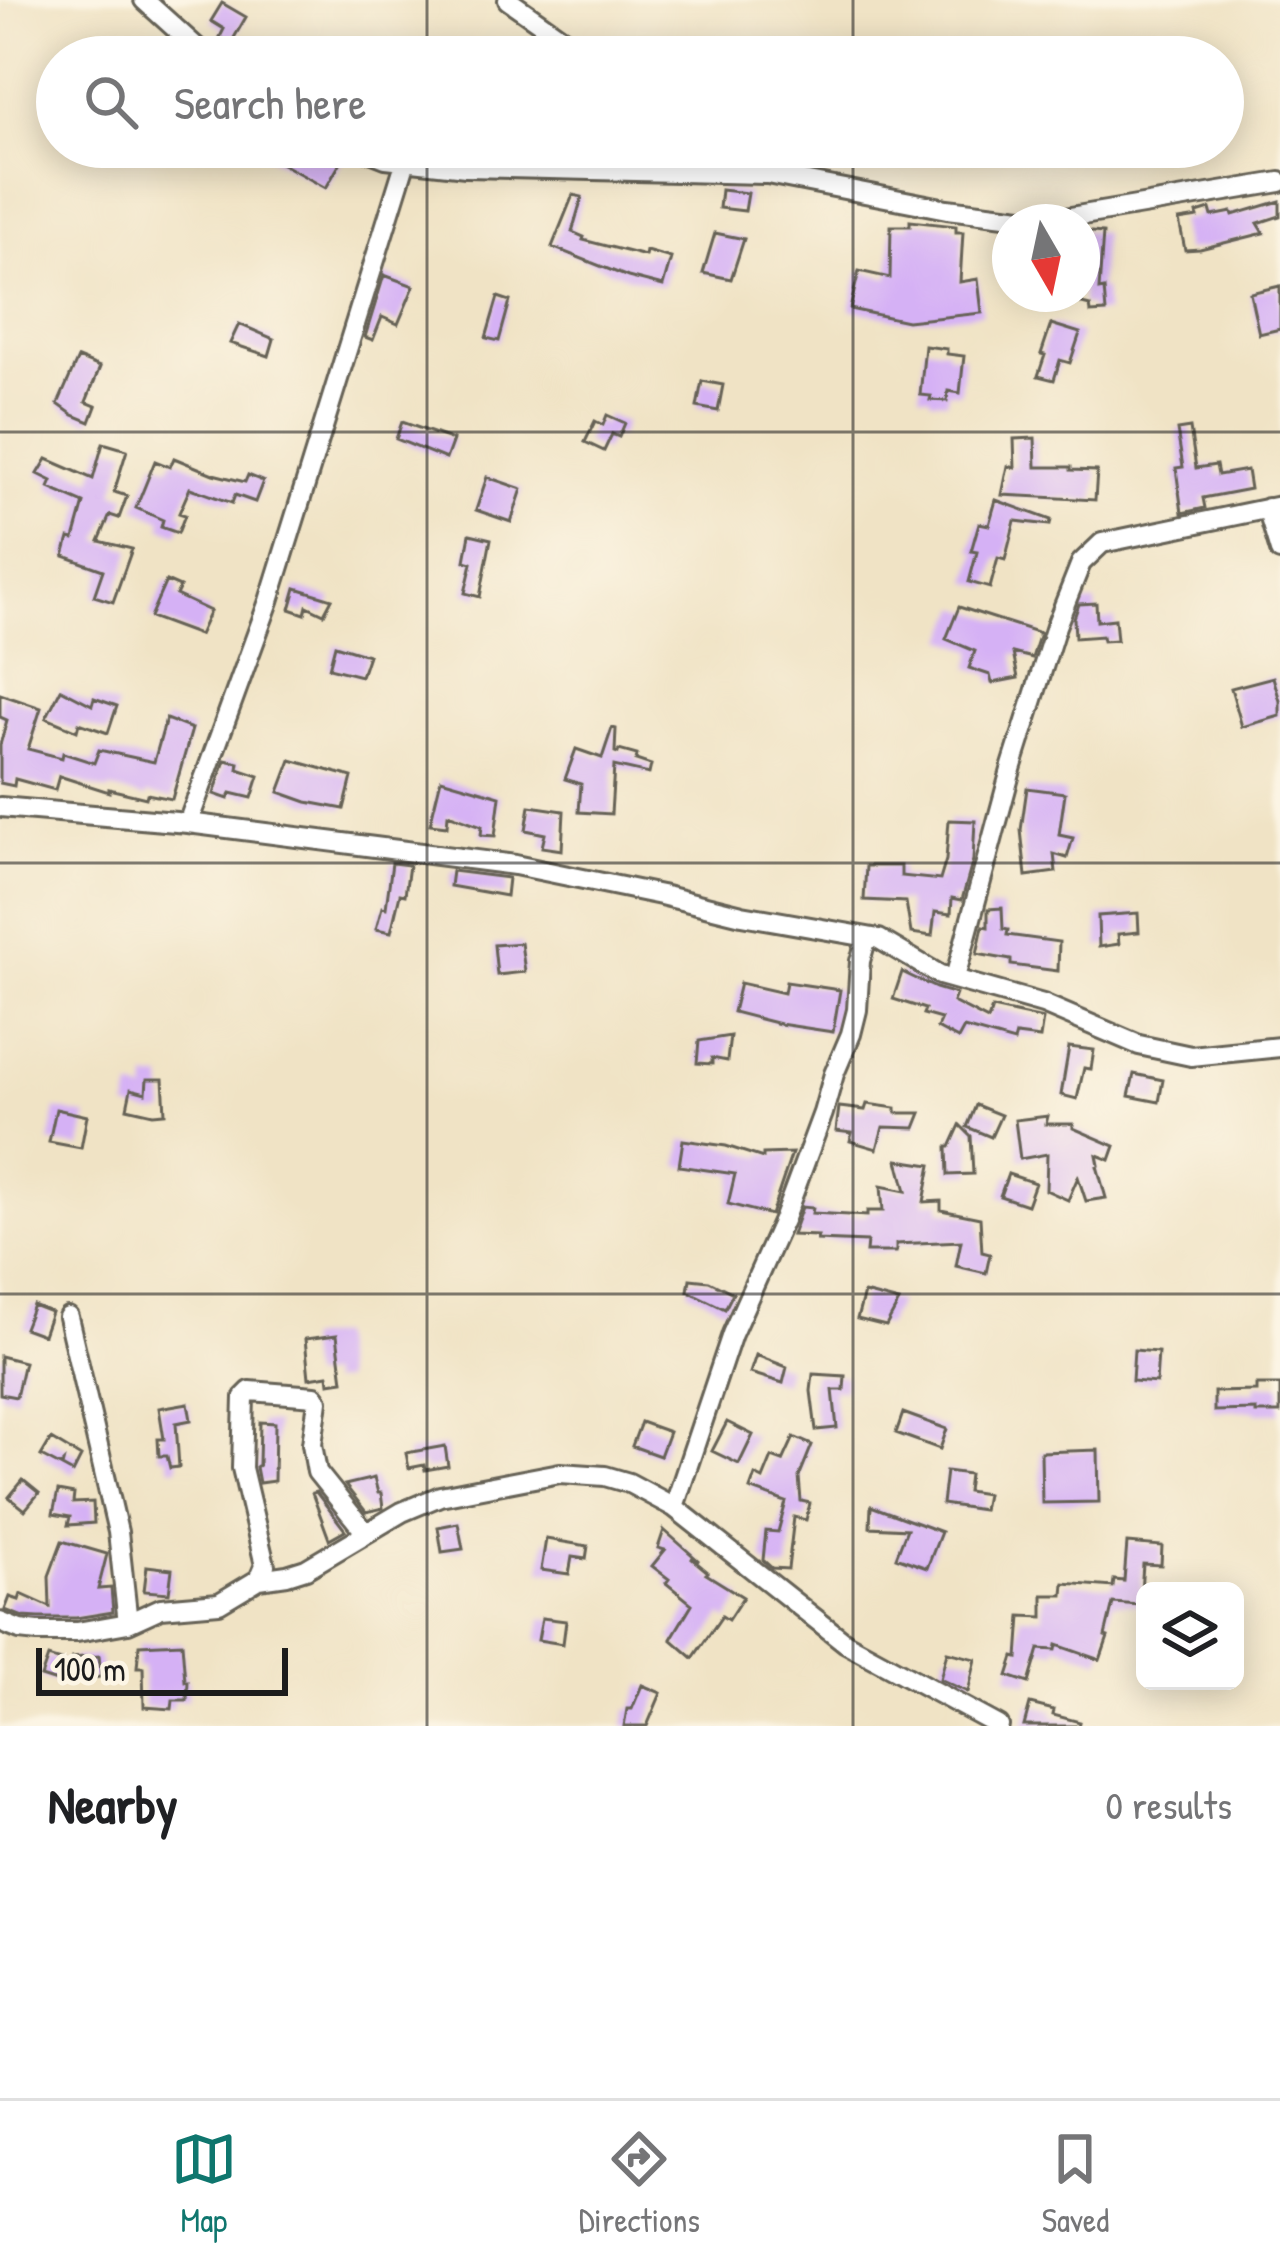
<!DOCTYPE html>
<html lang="en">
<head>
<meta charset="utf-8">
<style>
  :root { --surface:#fff; --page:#f6f6f6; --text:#202124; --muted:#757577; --line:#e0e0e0; --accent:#0f766e }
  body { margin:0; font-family:"Patrick Hand",sans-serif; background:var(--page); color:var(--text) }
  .controls { position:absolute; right:36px; bottom:36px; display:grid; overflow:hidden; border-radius:18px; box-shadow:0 6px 30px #0003 }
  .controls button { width:108px; height:108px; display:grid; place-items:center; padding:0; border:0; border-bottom:3px solid var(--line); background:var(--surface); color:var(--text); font:60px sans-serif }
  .compass { position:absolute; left:992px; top:204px; width:108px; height:108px; border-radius:50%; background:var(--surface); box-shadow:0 6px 30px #0003; rotate:171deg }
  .scale { position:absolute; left:36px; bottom:30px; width:252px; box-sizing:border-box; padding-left:12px; border:6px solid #1c1c1c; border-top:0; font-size:33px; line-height:42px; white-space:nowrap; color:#1c1c1c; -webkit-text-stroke:9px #fcf5e5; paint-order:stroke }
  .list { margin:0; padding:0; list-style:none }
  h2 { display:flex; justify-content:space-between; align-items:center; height:156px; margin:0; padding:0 48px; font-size:51px }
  h2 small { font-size:39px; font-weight:400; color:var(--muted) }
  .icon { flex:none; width:66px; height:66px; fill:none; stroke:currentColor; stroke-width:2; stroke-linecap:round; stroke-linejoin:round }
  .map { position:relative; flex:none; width:1280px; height:1726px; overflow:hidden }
  .search { position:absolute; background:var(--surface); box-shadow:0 6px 30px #0003; left:36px; right:36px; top:36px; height:132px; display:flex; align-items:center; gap:30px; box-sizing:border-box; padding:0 42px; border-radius:66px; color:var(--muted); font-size:45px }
  .sheet { height:372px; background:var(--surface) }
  nav { display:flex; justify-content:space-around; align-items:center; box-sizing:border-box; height:168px; border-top:3px solid var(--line); background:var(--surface); font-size:33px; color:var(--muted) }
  nav a { display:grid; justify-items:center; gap:6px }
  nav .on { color:var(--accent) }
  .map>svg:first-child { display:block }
  .building { fill:#d5b1f5 }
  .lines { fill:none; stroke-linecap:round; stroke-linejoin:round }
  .minor-casing { stroke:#666257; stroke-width:24 }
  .minor { stroke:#fff; stroke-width:18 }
  .grid { fill:none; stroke:#1c1c1c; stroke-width:3; stroke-opacity:0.55 }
</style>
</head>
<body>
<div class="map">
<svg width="1280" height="1726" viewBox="0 0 1280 1726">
  <rect width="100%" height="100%" fill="#fcf5e5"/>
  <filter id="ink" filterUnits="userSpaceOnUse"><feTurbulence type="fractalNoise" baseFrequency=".00833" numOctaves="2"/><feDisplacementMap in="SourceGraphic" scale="24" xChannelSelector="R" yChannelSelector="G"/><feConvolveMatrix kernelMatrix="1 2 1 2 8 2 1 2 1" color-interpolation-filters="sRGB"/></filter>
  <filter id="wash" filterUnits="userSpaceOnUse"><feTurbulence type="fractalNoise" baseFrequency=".004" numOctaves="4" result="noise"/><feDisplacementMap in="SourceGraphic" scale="48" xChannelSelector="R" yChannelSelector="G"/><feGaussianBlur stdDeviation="2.7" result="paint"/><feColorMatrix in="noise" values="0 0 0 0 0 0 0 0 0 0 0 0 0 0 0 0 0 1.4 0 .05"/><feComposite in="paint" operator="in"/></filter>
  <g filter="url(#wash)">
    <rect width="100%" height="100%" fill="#f0e3c5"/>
    <g id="blocks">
      <path class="building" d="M222 3 246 17 231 43 220 37 224 29 211 21Z
        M251 147H320L342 160 326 188Z
        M721 190 748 193 745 211 719 208Z
        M573 195 582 197 572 232 584 237 583 240 645 256 646 251 671 258 663 286 628 277 552 247Z
        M1280 201V216L1258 223 1264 233 1200 249 1185 250 1179 220 1198 217 1197 213 1210 209 1212 216 1232 212 1233 215Z
        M910 221 956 226V232H963L960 282 978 279 982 313 907 321 850 309 859 271 890 278 891 226H910Z
        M1082 231 1103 233 1099 290 1104 289 1106 312 1091 313 1090 306 1082 304Z
        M715 233 744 239 731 279 703 273Z
        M384 275 414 286 398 324 382 317 373 340 365 337Z
        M1280 286V329L1259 334 1250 293Z
        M498 297 510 301 499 341 486 338Z
        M239 324 274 339 269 356 230 343Z
        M1051 324 1080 333 1070 363 1060 360 1054 380 1038 376 1045 355 1041 354Z
        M925 346 947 349V354L964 356 960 393 948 391 947 401 930 400 931 396 920 395Z
        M78 358 100 367 86 402 96 406 90 422 73 415 58 404Z
        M702 381 723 385 718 411 697 407Z
        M607 415 625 423 619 437 612 434 604 451 585 442 595 421 603 425Z
        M402 422 453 440 446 459 396 439Z
        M1190 428 1196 468 1216 465 1218 475 1247 470 1250 489 1203 498 1205 508 1182 513 1176 468 1183 467 1177 430Z
        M1035 438 1036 467H1071V470L1097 471 1095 500 1002 495 1008 466 1015 468 1014 439Z
        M103 443 127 450 114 492 127 496 119 518 110 515 99 541 132 549 113 602 94 596 103 570 64 556 69 538 74 539 84 503 49 488 52 481 38 474 47 459 93 479Z
        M174 458 213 474 245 482 248 475 263 481 255 502 235 495 232 503 190 488 179 513 185 515 178 533 161 527 163 520 136 508 155 461 170 467Z
        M487 477 522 489 511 522 476 510Z
        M996 500 1051 520 1050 525 1015 521 1005 560 998 558 990 588 969 582 977 552 971 551 979 523 989 525Z
        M470 534 491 539 480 597 465 593 472 563 465 561Z
        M166 581 180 587 176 595 210 611 199 635 150 617Z
        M296 588 332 599 324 614 307 606 305 614 290 609Z
        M1096 603 1097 621 1115 619 1117 640 1103 641 1102 636 1075 638 1074 618 1079 604Z
        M959 607 1040 633 1032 658 1013 653 1018 678 992 683 990 675 969 668 975 651 946 639Z
        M335 645 368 655 361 676 329 668Z
        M1273 677 1280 701V716L1242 727 1231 688Z
        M61 689 92 705 94 698 117 706 108 733 79 723 77 731 46 718Z
        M0 694 41 708 28 749 62 758 63 753 94 763 99 750 154 762 166 719 192 729 172 799 147 794 146 798 109 789V792L59 776 55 790 15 779 14 786 0 783V745L7 720 0 717Z
        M612 728 616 729 615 752 618 753 619 750 637 755 636 760 651 765 649 774 614 766 611 814 579 812 581 784 565 779 576 749 602 758Z
        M225 760 239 763 238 769 259 776 252 798 231 793 228 799 214 794Z
        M291 760 352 777 344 809 307 802 279 792Z
        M441 779 500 796 495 836 481 835 482 826 448 814 447 826 430 824Z
        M1027 788 1065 793 1059 835 1073 838 1067 858 1054 854 1056 872 1026 876 1021 830Z
        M530 806 564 811 562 850 542 847 545 834 526 830Z
        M949 820 975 821 973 860 962 900 952 898 951 914 935 912 932 936 911 933 906 902 864 900 866 866H901V876L940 880 946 860Z
        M392 863 409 865 405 895 400 894 391 932 376 929 382 907 386 908Z
        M452 871 508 878 506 896 450 886Z
        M1002 908 1003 929 1008 930 1007 935 1059 942 1058 971 1011 965V960L977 954 983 926 988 927V909Z
        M1138 913 1139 932 1118 934 1119 944 1099 947 1098 916Z
        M521 943 525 972 497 975 494 945Z
        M902 972 936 988 956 994 953 1002 988 1020 992 1008 1043 1019 1040 1038 1016 1035 1014 1042 964 1028 958 1039 937 1028 941 1019 923 1014 925 1009 893 999Z
        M786 982 840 990 833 1032 780 1024 733 1012 740 983 784 993Z
        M730 1036 727 1061 712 1058V1064L697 1063 699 1041Z
        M1069 1047 1094 1050 1091 1069 1084 1068 1077 1099 1061 1095Z
        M1134 1074 1163 1080 1159 1102 1129 1096Z
        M147 1079H163L165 1113 153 1114 127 1108 131 1089 146 1093Z
        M867 1104 896 1108V1113H921L915 1128 883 1127 877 1149 850 1141 852 1133 836 1131 839 1107 865 1110Z
        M976 1105 1001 1115 991 1137 967 1127Z
        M56 1109 87 1116 81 1148 49 1142Z
        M1048 1116 1046 1124H1073V1128L1115 1146 1110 1160 1097 1155 1099 1165 1097 1166 1106 1198 1086 1201 1078 1177 1068 1200 1046 1190 1047 1154 1020 1159 1015 1120Z
        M960 1125 971 1136 973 1174 948 1175 947 1147H950Z
        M683 1140 726 1146 763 1158V1154L792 1153 771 1215 728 1204 735 1174 679 1166Z
        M898 1160 931 1165 924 1202 941 1201V1210L980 1218 982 1252 990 1254 986 1273 956 1266 961 1241 896 1244V1252H866L867 1242 817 1240 818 1236 792 1235 802 1207 813 1208 812 1213 867 1216V1211H883L881 1186 906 1191Z
        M1008 1174 1035 1183 1027 1205 1000 1196Z
        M690 1279 709 1281 733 1293 725 1309 688 1291Z
        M864 1293 899 1302 886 1326 857 1319Z
        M33 1305 51 1312 43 1335 24 1328Z
        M337 1335 343 1381 329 1383 328 1375 309 1378 305 1339Z
        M1134 1350 1158 1352 1156 1383 1132 1381Z
        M756 1355 787 1367 783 1383 750 1373Z
        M0 1356 24 1362 16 1397 0 1394Z
        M813 1374 845 1376 844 1390H833L837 1428 816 1430 811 1391Z
        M1256 1385H1280V1413H1256V1410L1214 1411V1392L1256 1391Z
        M188 1403 191 1420 176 1423 179 1467 170 1468 167 1456H159L158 1439H164L159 1408Z
        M903 1413 947 1429 940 1449 896 1433Z
        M260 1422 275 1423 274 1481 259 1483 256 1467 259 1465Z
        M641 1422 669 1432 660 1456 632 1446Z
        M727 1422 753 1435 739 1464 712 1451Z
        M794 1437 812 1445 799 1477 801 1501 810 1503 806 1520 794 1517 788 1569 772 1568 763 1560 766 1531 778 1532 786 1502 750 1489 755 1475 763 1479 772 1457 783 1461Z
        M51 1439 81 1457 73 1473 62 1467 63 1463 60 1466 41 1456Z
        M445 1446 448 1466 425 1470 424 1465 409 1468 406 1453Z
        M1098 1450 1099 1502 1042 1503 1041 1452Z
        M946 1471 969 1474 967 1491 986 1494 983 1510 942 1504Z
        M374 1478 378 1493H381L383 1508 366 1512 345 1485Z
        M23 1480 39 1493 25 1510 9 1497Z
        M58 1491 74 1494 73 1503 93 1502 94 1523 68 1525 70 1517 53 1514Z
        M316 1492 345 1530 329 1539 312 1493Z
        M871 1506 941 1532 927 1568 896 1557 907 1529 870 1527Z
        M458 1523 463 1549 442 1552 438 1527Z
        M664 1530 699 1561 691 1558 708 1572 706 1574 743 1597 728 1620 722 1616 693 1658 671 1639 692 1604 666 1583 669 1579 652 1566 665 1550 658 1548Z
        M546 1539 588 1546 586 1559 572 1557 569 1574 541 1570Z
        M62 1541 107 1554 98 1589 111 1588 113 1612 76 1618H39L23 1617 5 1610 10 1597 19 1600 21 1594 50 1607 49 1576Z
        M1127 1543 1162 1546 1161 1565 1143 1564 1140 1605 1113 1603 1105 1636 1108 1637 1100 1660 1057 1645 1056 1650 1039 1649 1029 1683 1008 1676 1014 1657 1018 1658 1021 1616 1043 1617V1595H1063L1064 1583 1113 1587 1114 1580 1124 1581Z
        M147 1566 172 1569 169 1593 144 1591Z
        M542 1618 566 1621 563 1644 538 1640Z
        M182 1643 185 1681H188L187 1700H173L172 1709 144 1707 143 1667H137L139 1645Z
        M947 1652 976 1659 968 1692 940 1679Z
        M99 1656 101 1674 109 1676 64 1681 63 1684 41 1677 48 1657 73 1665 72 1658Z
        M642 1685 661 1693 647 1726H624L627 1709H632Z
        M1030 1704 1054 1710 1053 1715 1080 1722 1079 1726H1024Z"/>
    </g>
  </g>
  <g filter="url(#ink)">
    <use href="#blocks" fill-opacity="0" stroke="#666257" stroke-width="3"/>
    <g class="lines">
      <g class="minor-casing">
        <path id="minor" d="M144 0 207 57
          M508 0 589 57
          M358 147 386 158 466 167 765 174
          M720 147 767 174 947 209 1047 221 1280 182
          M1267 508 1280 551
          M0 807 188 823 515 865 661 895 742 915 879 939 940 975 1043 1004 1139 1045 1191 1056 1280 1047
          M188 823 269 601 406 160
          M955 978 1012 766 1056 626 1081 563 1102 543 1280 506
          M68 1317 118 1532 128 1623
          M674 1507 732 1334 784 1218 823 1113 834 1074 851 1034 857 1010 860 961 867 937
          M259 1579 265 1565 242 1468 244 1397 250 1391 315 1396 318 1401 312 1444 317 1472 366 1533
          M0 1622 20 1630 38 1632H77L128 1623 161 1608 219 1603 259 1579 287 1575 306 1569 402 1512 440 1496 560 1473 605 1476 629 1483 674 1507 846 1643 999 1726"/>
      </g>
      <use href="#minor" class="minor"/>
    </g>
  </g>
  <path class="grid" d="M427 0V57M853 0V57M427 147V1726M853 147V1726M0 432H1280M0 863H1280M0 1294H1280"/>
</svg>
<div class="controls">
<button><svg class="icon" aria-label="layers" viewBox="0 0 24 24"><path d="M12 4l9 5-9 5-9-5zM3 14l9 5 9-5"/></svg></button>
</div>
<svg class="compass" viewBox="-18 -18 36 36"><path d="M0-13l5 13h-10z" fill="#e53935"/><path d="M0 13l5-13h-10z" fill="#757577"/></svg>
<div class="scale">100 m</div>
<div class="search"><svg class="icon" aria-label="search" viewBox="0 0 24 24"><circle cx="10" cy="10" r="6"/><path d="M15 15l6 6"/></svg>Search here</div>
</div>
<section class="sheet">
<h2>Nearby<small>0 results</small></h2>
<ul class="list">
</ul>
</section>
<nav>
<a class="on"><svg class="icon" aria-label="map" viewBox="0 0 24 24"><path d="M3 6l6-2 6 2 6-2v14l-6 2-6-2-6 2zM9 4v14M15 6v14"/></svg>Map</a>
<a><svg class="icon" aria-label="directions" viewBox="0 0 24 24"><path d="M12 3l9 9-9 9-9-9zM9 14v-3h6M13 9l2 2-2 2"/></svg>Directions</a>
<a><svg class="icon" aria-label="saved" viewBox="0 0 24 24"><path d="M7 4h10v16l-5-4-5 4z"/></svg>Saved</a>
</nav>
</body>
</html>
